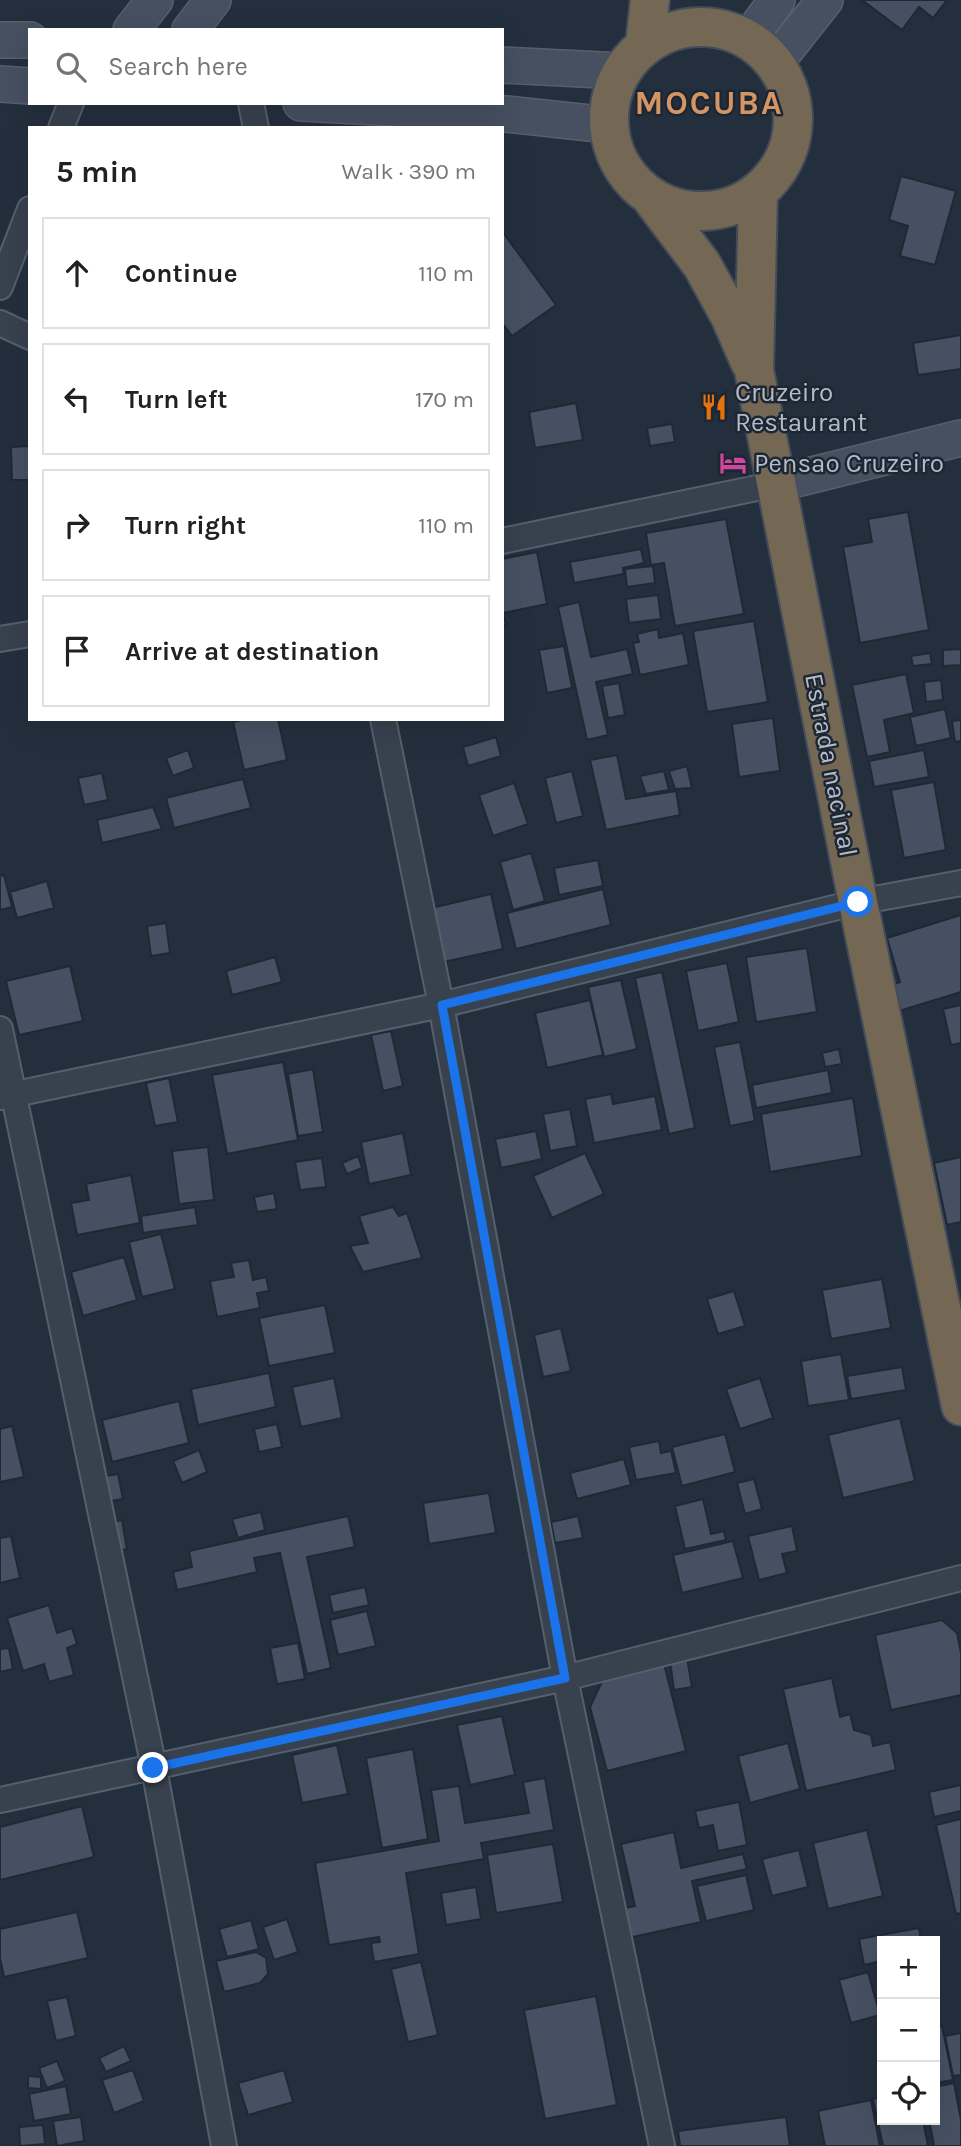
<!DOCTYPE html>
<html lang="en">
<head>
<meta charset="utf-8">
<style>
  :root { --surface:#fff; --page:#f2f2f2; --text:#202124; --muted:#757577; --line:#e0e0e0 }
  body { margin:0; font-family:Karla,sans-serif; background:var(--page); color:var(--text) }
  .controls { position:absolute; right:21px; bottom:21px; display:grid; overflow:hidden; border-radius:0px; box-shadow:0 7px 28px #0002 }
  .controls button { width:63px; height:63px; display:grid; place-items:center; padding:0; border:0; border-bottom:2px solid var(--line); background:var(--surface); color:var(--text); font:35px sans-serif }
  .stop { position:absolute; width:21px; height:21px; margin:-16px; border:5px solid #1a73e8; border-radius:50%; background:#fff }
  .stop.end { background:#1a73e8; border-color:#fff; box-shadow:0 2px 7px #0008 }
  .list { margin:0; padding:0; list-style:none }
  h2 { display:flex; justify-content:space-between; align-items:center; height:91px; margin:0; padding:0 28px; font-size:30px }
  h2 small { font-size:23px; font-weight:400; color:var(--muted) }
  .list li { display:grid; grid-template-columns:46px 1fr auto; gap:21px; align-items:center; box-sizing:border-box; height:112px; margin:0 14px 14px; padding:0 14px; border:2px solid var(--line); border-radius:0px }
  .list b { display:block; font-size:26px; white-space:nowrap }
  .list em { font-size:23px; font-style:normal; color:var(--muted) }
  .icon { flex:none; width:38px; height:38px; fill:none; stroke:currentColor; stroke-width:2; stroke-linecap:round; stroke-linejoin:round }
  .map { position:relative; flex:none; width:961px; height:2146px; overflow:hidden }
  .search { position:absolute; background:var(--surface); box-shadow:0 7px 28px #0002; left:28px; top:28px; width:476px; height:77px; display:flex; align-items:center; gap:18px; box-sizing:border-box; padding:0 24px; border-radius:0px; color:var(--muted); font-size:26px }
  .panel { position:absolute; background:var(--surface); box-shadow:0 7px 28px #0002; left:28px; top:126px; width:476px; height:595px; border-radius:0px }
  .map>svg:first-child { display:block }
  .building { fill:#455162; stroke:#1f2835; stroke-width:2 }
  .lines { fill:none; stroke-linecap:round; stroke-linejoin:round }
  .street-casing { stroke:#565f6c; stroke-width:28 }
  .secondary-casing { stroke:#565f6c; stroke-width:38 }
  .highway-casing { stroke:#434c59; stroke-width:42 }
  .street { stroke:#38414e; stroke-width:24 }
  .secondary { stroke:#465061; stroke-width:35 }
  .highway { stroke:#746855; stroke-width:38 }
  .route { stroke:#1a73e8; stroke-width:9 }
  .labels { text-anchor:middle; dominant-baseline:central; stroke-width:5; stroke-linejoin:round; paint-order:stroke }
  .poi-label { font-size:26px; fill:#b4bcc9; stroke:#1d2633; text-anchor:start }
  .street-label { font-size:26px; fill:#b4bcc9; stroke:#1d2633 }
  .district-label { font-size:33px; font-weight:bold; letter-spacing:2px; fill:#d59563; stroke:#1d2633 }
</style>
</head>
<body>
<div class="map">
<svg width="961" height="2146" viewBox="0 0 961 2146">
  <rect width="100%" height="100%" fill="#242f3e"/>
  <path class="building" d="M862 0H947L933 18 919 7 902 30Z
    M901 176 956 191 935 265 900 256 908 226 889 220Z
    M502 231 556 305 512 336 502 323Z
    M961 335V369L918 375 913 343Z
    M576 403 583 440 535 448 529 412Z
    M672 424 675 442 650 446 647 428Z
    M30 446V480H12L11 447Z
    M908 512 929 630 860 643 843 547 872 542 868 519Z
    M726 519 744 614 675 626 664 563 651 565 646 533Z
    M641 549 644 563 623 568 624 574 574 583 570 562Z
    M537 552 547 604 503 613 506 625 502 626V559Z
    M653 566 655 583 627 587 625 569Z
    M658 595 661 619 629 623 626 599Z
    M579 602 591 657 627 649 633 674 596 682 608 735 587 740 558 607Z
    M754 621 768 702 707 712 693 631Z
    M658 629 659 638 683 633 689 665 640 675 633 643 639 642 637 634Z
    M564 646 572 688 547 693 539 650Z
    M961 649V665L943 666V650Z
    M930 653 932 664 913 666 911 656Z
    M906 674 914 713 884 720 890 752 867 757 852 685Z
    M941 680 943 700 926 702 924 682Z
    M619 683 625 715 608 718 602 686Z
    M945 709 951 738 916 746 910 717Z
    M773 718 780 771 739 777 732 724Z
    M246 719H278L287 760 244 770 233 722Z
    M961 720V741L955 742 952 721Z
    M496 737 501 756 468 766 463 747Z
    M188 750 194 768 173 776 166 758Z
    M924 750 929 777 874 787 869 761Z
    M617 755 626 799 676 791 680 815 606 830 590 760Z
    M687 766 692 788 675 789 669 771Z
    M572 771 583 816 556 823 545 778Z
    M664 771 669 790 646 794 640 776Z
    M102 773 108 800 84 805 78 778Z
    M243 779 251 808 174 828 166 798Z
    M934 782 946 850 904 858 891 790Z
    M514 783 528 824 493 836 479 795Z
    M153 807 162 829 102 843 97 820Z
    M531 853 545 901 513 910 500 862Z
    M598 860 603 886 559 895 554 868Z
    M4 875 12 907 0 910V876Z
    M47 881 54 908 17 918 10 892Z
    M603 889 611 925 516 949 507 913Z
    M491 894 503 949 439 963 427 909Z
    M961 915V992L899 1011 891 985 900 982 887 938Z
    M166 923 170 953 151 956 147 926Z
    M807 948 817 1012 756 1022 746 957Z
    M275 957 282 982 232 995 226 971Z
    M727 963 739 1022 698 1031 686 971Z
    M70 966 83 1021 19 1035 6 981Z
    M662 972 695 1128 669 1134 635 978Z
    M621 980 637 1049 604 1057 588 987Z
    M590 1000 603 1055 547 1068 535 1013Z
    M961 1005V1043L951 1045 943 1009Z
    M391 1031 403 1086 383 1091 371 1035Z
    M740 1042 755 1121 730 1126 714 1047Z
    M839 1049 842 1064 825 1067 822 1053Z
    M283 1062 298 1140 227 1154 212 1075Z
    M313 1069 323 1132 298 1136 288 1074Z
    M828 1070 832 1093 756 1108 752 1085Z
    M169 1078 178 1122 155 1126 146 1083Z
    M611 1094 613 1104 655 1096 662 1130 594 1143 585 1099Z
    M853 1098 862 1156 770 1172 761 1114Z
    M853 1098 862 1156 770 1172 761 1114Z
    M570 1109 577 1146 550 1151 543 1114Z
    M536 1131 542 1159 501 1168 495 1139Z
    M403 1133 411 1175 369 1184 361 1142Z
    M208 1147 214 1200 179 1204 172 1151Z
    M585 1153 604 1194 552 1218 533 1176Z
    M358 1156 362 1168 347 1174 342 1163Z
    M961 1157V1222L947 1225 934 1163Z
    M322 1158 326 1187 300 1190 295 1162Z
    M131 1175 140 1223 77 1235 71 1203 89 1200 86 1184Z
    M274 1193 277 1209 257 1212 254 1197Z
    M195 1207 198 1225 143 1233 141 1216Z
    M393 1207 399 1216 407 1213 422 1258 363 1272 350 1246 368 1243 359 1216Z
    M161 1234 175 1289 142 1297 129 1242Z
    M124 1257 137 1300 83 1316 71 1272Z
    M249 1260 253 1280 266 1277 269 1291 257 1293 260 1308 217 1317 210 1281 234 1277 231 1263Z
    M882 1279 891 1328 831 1339 822 1290Z
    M734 1291 745 1326 718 1334 707 1299Z
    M325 1305 335 1353 269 1366 259 1318Z
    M561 1328 571 1371 543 1377 534 1335Z
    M841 1354 849 1400 808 1406 801 1361Z
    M902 1367 906 1390 851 1399 847 1376Z
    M269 1373 276 1407 198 1425 191 1389Z
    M334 1378 342 1418 301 1427 292 1387Z
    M760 1378 773 1418 740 1429 726 1389Z
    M179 1401 189 1443 112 1462 102 1420Z
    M900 1418 915 1481 843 1498 828 1435Z
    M277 1424 282 1447 259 1452 254 1429Z
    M12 1426 24 1477 0 1482V1429Z
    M725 1434 735 1472 682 1486 672 1447Z
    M659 1441 661 1453 671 1451 676 1473 636 1480 629 1447Z
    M199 1450 207 1472 182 1483 173 1461Z
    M624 1459 631 1485 577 1499 570 1473Z
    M118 1474 123 1499 105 1502 100 1477Z
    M754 1479 762 1509 745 1514 737 1483Z
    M489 1493 496 1533 429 1544 423 1503Z
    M703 1499 711 1534 724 1531 726 1540 685 1549 675 1506Z
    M261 1512 265 1530 238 1538 232 1519Z
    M348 1516 355 1547 307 1557 331 1668 307 1674 280 1553 254 1558 257 1572 177 1590 173 1572 192 1567 189 1551Z
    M578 1516 583 1538 555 1543 551 1522Z
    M122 1520 127 1549 112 1552 106 1523Z
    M792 1526 797 1551 782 1554 787 1573 759 1580 748 1536Z
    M11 1536 20 1578 0 1583V1538Z
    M733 1541 743 1578 682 1593 673 1555Z
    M365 1587 369 1605 333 1613 329 1595Z
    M49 1605 57 1633 72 1628 77 1644 67 1648 74 1675 49 1682 44 1664 23 1671 7 1618Z
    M367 1611 376 1646 338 1655 330 1620Z
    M942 1620 957 1633 961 1653V1695L891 1710 875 1635Z
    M298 1643 305 1679 277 1684 270 1648Z
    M9 1648 13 1669 0 1672V1649Z
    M687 1658 692 1687 674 1690 670 1661Z
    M663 1660 686 1751 607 1771 590 1707 605 1675Z
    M832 1678 840 1717 850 1714 854 1730 871 1735 873 1746 890 1742 896 1770 806 1791 783 1689Z
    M502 1716 515 1775 470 1785 457 1725Z
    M788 1743 800 1789 750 1803 738 1756Z
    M337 1745 348 1794 302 1803 292 1755Z
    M413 1749 428 1839 382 1848 366 1758Z
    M545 1778 554 1830 481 1843 484 1859 406 1873 419 1954 374 1962 371 1943 380 1942 379 1937 329 1945 315 1863 439 1841 431 1790 459 1786 465 1823 529 1813 523 1782Z
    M961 1785V1811L934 1817 929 1792Z
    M739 1802 747 1845 718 1851 713 1825 699 1828 695 1811Z
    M82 1806 94 1857 0 1880V1827Z
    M961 1819V1913L956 1914 936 1825Z
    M867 1830 883 1896 828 1909 813 1843Z
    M674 1832 681 1868 743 1854 747 1869 692 1881 701 1922 628 1938 621 1909 635 1906 621 1844Z
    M553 1844 563 1902 496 1913 487 1855Z
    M799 1850 808 1887 772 1896 762 1859Z
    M746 1875 754 1910 706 1921 697 1886Z
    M476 1887 481 1919 446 1925 441 1893Z
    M77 1912 88 1958 4 1977 0 1958V1929Z
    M287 1919 298 1952 274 1960 263 1927Z
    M251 1920 259 1949 227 1957 219 1929Z
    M919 1928 921 1941H882V1961L864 1965 859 1939Z
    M256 1952 266 1958 268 1974 260 1983 224 1992 216 1961Z
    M421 1962 438 2035 408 2042 391 1969Z
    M868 1972 880 2015 851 2023 839 1980Z
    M596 1996 617 2105 545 2119 524 2010Z
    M67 1997 76 2036 56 2041 47 2001Z
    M942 2026 953 2080 935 2083V2027Z
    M961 2033V2075L953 2076 945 2036Z
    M124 2046 131 2061 106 2072 99 2058Z
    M57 2061 65 2081 47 2088 39 2068Z
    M133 2070 144 2101 114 2113 102 2080Z
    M284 2070 293 2102 248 2115 238 2083Z
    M28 2076 41 2077V2089L28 2088Z
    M954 2083 961 2120V2146H934L929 2120H935V2087Z
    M66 2086 71 2114 34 2121 29 2094Z
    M882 2097V2120H923L928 2146H883L873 2099Z
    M871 2100 880 2146H825L818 2111Z
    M81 2117 84 2141 57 2146 53 2121Z
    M786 2117 790 2146H680L678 2131Z
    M43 2125 45 2144 20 2146 19 2127Z"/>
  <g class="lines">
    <g class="street-casing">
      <path id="street" d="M251 103 256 128
        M61 128 71 103
        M0 287 30 209
        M0 323 30 337
        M502 541 776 484
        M0 639 30 634
        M383 719 441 1005 565 1678 662 2146
        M0 1029 154 1768 224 2146
        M1 1097 441 1005 858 902 961 883
        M0 1800 565 1678 961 1578"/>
    </g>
    <g class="secondary-casing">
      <path id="secondary" d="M131 30 155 0
        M190 30 213 0
        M749 38 777 0
        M0 40H30
        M776 62 825 0
        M502 65 621 71
        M0 84 30 86
        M301 103 506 114 608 125
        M776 484 961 438"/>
    </g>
    <g class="highway-casing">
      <path id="highway" d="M609 119a92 92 0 1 1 184 0a92 92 0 1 1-184 0Z
        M645 44 650 0
        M758 193 754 370 858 902 961 1406
        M653 200 702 265 730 316 750 362"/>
    </g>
    <use href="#street" class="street"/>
    <use href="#secondary" class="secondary"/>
    <use href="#highway" class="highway"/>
  </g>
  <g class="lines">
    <path class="route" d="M153 1768 565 1678 442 1005 858 902"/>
  </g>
  <defs>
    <g id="restaurant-bare" transform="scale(2.1)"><path d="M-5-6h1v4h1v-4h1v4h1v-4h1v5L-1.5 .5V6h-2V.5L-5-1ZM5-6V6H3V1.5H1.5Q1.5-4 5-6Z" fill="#e8710a" stroke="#1d2633" stroke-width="2.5" paint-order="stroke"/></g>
    <g id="hotel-bare" transform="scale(2.1)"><path d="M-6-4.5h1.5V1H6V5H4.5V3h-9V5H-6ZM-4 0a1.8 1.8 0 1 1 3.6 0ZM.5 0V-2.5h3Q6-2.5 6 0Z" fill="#d1479c" stroke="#1d2633" stroke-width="2.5" paint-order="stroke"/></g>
  </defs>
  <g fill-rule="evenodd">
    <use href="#restaurant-bare" x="714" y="407"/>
    <use href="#hotel-bare" x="733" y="463"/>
  </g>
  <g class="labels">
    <g class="poi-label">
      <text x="735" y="392">Cruzeiro<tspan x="735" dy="30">Restaurant</tspan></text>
      <text x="754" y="463">Pensao Cruzeiro</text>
    </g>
    <g class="street-label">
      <text transform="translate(831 765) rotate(79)">Estrada nacinal</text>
    </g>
    <g class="district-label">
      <text x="709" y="103">MOCUBA</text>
    </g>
  </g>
</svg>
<div class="controls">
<button>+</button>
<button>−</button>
<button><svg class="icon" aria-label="locate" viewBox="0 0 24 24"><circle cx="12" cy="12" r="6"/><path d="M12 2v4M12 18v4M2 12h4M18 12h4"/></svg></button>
</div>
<div class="stop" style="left:858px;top:902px"></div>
<div class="stop end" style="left:153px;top:1768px"></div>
<div class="search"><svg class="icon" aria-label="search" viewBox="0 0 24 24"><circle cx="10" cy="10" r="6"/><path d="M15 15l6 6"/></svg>Search here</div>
<section class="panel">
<h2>5 min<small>Walk · 390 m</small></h2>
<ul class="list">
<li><svg class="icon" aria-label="ahead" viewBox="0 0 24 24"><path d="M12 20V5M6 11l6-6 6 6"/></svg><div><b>Continue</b></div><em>110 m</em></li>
<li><svg class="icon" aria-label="left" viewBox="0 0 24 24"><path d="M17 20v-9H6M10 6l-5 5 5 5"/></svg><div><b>Turn left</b></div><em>170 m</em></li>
<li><svg class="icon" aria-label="right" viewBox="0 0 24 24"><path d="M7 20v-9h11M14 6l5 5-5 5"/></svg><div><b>Turn right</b></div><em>110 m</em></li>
<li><svg class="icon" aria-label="arrive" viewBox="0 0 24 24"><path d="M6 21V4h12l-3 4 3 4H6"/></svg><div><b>Arrive at destination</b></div></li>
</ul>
</section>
</div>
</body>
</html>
